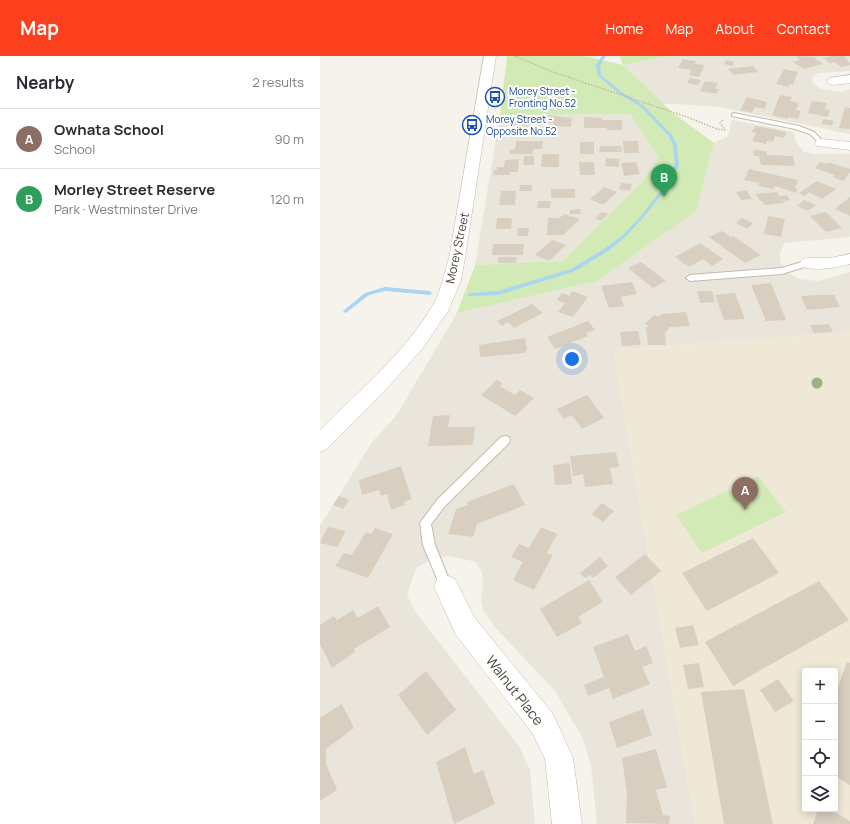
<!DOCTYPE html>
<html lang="en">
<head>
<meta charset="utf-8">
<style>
  :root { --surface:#fff; --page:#f2f2f3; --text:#2b2b33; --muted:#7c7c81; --line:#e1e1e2; --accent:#fc3f1d }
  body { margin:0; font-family:Manrope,sans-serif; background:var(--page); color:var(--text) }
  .controls { position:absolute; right:12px; bottom:12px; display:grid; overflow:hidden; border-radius:4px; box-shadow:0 2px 10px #0003 }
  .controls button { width:36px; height:36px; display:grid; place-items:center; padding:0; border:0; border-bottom:1px solid var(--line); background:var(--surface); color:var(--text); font:20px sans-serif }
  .you { position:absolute; left:252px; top:303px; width:14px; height:14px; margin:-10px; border:3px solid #fff; border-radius:50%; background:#1a73e8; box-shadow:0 0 0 6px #1a73e833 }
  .badge { display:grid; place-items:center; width:26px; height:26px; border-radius:50%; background:var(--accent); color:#fff; font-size:13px; font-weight:700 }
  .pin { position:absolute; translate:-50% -33px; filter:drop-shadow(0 1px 2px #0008) }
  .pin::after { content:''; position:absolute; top:21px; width:14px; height:12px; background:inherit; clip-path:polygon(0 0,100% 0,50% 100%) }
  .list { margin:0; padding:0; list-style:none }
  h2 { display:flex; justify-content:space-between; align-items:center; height:52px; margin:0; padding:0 16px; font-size:17px }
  h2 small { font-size:13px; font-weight:400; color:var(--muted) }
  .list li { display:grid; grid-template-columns:26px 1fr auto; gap:12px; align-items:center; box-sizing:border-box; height:60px; padding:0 16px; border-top:1px solid var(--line) }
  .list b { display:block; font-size:15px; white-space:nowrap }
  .list p { margin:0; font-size:13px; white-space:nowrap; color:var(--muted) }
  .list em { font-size:13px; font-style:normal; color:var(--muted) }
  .icon { flex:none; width:22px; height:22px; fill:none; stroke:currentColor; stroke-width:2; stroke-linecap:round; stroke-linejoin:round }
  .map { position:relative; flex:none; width:530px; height:768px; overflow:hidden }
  header { display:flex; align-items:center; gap:24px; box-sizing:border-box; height:56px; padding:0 20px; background:var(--accent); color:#fff }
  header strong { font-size:19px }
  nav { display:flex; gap:22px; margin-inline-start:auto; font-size:14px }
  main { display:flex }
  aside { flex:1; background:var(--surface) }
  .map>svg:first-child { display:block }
  .residential { fill:#eae5da }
  .education { fill:#efe8d6; fill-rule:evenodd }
  .green { fill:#d2eab5 }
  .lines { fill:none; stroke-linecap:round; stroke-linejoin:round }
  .stream { fill:#a9d4f2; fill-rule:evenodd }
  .building { fill:#d8cfc1 }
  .lane-casing { stroke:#c2bbae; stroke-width:2 }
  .street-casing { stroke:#c2bbae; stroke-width:1 }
  .path { stroke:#c4b79f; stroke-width:1.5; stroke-dasharray:1.5 1.5; stroke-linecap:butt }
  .lane { fill:#fff; fill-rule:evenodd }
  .street { fill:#fff; fill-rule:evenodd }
  .tree { fill:#97b381 }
  .labels { text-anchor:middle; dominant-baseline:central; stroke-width:4; stroke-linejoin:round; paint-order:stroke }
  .far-transit-label { font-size:10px; fill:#164399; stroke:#fff; text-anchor:start }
  .street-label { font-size:12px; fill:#4b4439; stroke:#fff }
  .near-street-label { font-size:14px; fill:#4b4439; stroke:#fff }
</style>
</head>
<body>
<header>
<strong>Map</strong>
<nav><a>Home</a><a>Map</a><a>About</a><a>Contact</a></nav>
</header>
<main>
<aside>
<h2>Nearby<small>2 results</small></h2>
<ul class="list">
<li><span class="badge" style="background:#8d6e63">A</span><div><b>Owhata School</b><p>School</p></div><em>90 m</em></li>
<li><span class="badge" style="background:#2e9e5b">B</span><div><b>Morley Street Reserve</b><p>Park · Westminster Drive</p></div><em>120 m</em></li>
</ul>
</aside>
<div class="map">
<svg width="530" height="768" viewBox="0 0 530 768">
  <rect width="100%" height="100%" fill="#f6f3ec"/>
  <path class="residential" d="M348 0H530V15L499 17 493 20 492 24 494 28 501 33 521 36 530 33V78L399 51 358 48H343L303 9Z
    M310 58 340 101 322 126 243 205 155 209 180 59Z
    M412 64 474 76 475 85 484 96 494 98H530V181L464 187 460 198 461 207 467 216 479 223 498 225 530 216V276L293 294 375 768H277L271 709 263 683 235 635 174 570 163 554 161 543 163 529 162 516 156 506 130 500 113 503 96 512 87 539 95 555 199 690 210 714 215 768H0V470L52 386 76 360 137 257 277 225 376 155 394 87 408 80Z"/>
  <path class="education" d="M530 276V768H375L293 294ZM485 615H515V753H485Z"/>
  <path class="green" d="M187 0H264L303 9 300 0H348L303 9 352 56 394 87 376 155 277 225 137 257 155 209 243 205 322 126 339 101 310 58 180 59Z
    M438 420 466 456 382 497 356 459Z"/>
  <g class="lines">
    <path class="stream" d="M282 0H286L280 9 281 19 300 35 323 49 352 79 357 89 359 109 346 133 323 162 304 182 288 195 255 215 178 239 148 240V238L150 237 178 235 251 213 284 193 302 180 321 160 342 133 355 109 353 89 348 79 321 51 298 37 278 20 276 9Z
      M65 231 110 235 112 237 110 239 65 235 49 239 27 256 25 257 23 255 45 237Z"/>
  </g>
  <path class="building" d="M480 0 493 1 503 8 484 13 473 6 480 4 476 1Z
    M509 0H524L530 7V9L521 11 515 6 509 7 504 2 510 1Z
    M363 3 376 5 375 8 385 9 379 21 369 19 371 14 358 12Z
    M406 4 414 6 412 10 404 8Z
    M433 10 438 16 413 19 408 13Z
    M464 13 478 16 473 29 470 28 468 31 456 28Z
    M370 22 381 24 378 29 367 27Z
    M385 25 398 27 395 33H399L397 38 380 35Z
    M460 39 472 41 470 45 479 47 476 54 481 55 478 63 468 61V63L452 59Z
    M427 41 447 46 445 53 435 51 432 57 420 54Z
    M492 45 507 47 505 53 510 54 508 61 488 57Z
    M525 51 530 52V73L519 72Z
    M227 59 252 62 251 71 233 70V67H225Z
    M188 60H196L195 62H213L212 70H193V68H187Z
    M264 61 282 62V64H302V74H287V72H264Z
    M503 63 514 65 512 70 502 68Z
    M435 70 467 76 464 82 455 80 453 86 447 85 446 88 432 85 436 77 432 76Z
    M196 85H223L222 93H213V98H189L190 94 195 93Z
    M303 85H318L319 97H304Z
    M260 86H274V98H260Z
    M280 90H301L302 96H279Z
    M433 94 446 95 447 99 473 100 475 110 441 109 439 100H434Z
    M222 98H239V111H221Z
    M204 100H214V109H203Z
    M286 102 299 103V111L285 110Z
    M199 103 198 116H190V119H173L174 114H177V111H184L185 104Z
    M259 106H274L275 119H260Z
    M316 106 320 118 304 120 301 107Z
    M500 106 507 108 508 106 530 113V116L524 125 513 121 515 119 495 112Z
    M429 113 478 124 475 132 478 133 476 137 455 130 453 133 438 130 439 127 424 124Z
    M497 125 516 133 502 143 489 136 485 140 479 137Z
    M301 127 312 128 310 135 299 133Z
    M200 129H212V135H199Z
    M284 131 297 136 283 149 270 143Z
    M231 133H255V142H231Z
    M427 134 432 143 421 144 416 136Z
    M181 135H196L195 149H179Z
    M457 136 459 140 467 139 470 144 463 145 464 147 445 149 442 145H440L436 138Z
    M530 141V160L515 153Z
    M484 144 496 149 488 155 477 150Z
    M218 145H231L230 152H217Z
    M260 153 261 158H250V154Z
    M282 156 288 158 281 165 275 162Z
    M506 156 522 172 506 176 490 160Z
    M245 158 260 163 243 179H227L228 162H239Z
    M448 160 465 163 461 181 444 178Z
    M177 162H192L191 173H176Z
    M422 162 433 167 427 173 416 167Z
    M198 172H209L208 180H197Z
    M402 175 411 181 413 180 441 199 425 207 389 181Z
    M232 184 246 189 229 205 215 199Z
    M380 187 403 203 392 210 383 203 369 211 355 201Z
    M173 188H204L203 199H172Z
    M178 201H197L196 207H178Z
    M321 206 346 225 333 232 308 212Z
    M312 226 317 238 301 241 304 250 289 252 281 230Z
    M451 227 466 264 446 265 431 229Z
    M252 235 268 241 253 261 238 256 245 247 237 244 242 237 249 240Z
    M377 235H392L395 246 380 247Z
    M415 237 425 263 404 264 395 239Z
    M498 239H514L520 251 487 254 481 240Z
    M212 248 223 257 194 272 188 266 182 270 177 265Z
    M366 256 370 270 350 271 345 277 346 289H328L326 272 329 270 325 268 334 259 339 261 342 258Z
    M268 265 275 274 266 277 268 280 235 293 227 281Z
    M509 268 513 276 494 277 490 269Z
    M318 275 321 289 302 290 300 276Z
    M205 282 207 294 204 297 160 301 159 289Z
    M177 324 182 327 180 330 195 339 200 334 214 342 195 360 161 339Z
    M267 339 284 362 262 373 252 359 244 363 237 353Z
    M130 359 128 371H155L153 389 108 390 113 360Z
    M296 396 299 411 290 412 293 428 265 431 263 418 253 420 250 400Z
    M250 407 252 428 235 429 233 409Z
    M81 410 92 443 84 446 85 449 71 454 67 438 61 440 59 434 42 439 39 424Z
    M194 428 205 449 157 468 153 481 128 478 136 453 148 449 147 446Z
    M19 440 29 444 23 453 13 449Z
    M282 447 294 455 283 466 272 458Z
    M8 471 26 475 17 491 0 487Z
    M221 471 237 478 227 497 233 499 214 534 193 524 203 506 191 501 199 488 209 492Z
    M55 472 73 478 48 522 15 510 24 497 32 499 46 476 51 478Z
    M433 482 459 517 387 555 362 517Z
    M325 498 341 515 311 539 295 521Z
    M280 501 288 510 273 522 270 519 265 522 260 517Z
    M269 524 283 546 258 561 262 567 237 581 220 553Z
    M499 525 529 564 413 630 385 586Z
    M58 550 70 571 34 593 35 596 12 612 0 588V569L14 560 17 564 33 554 38 562Z
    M373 569 379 589 360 592 355 572Z
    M308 578 315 595 326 590 333 607 322 611 330 628 293 643 289 632 268 640 264 629 284 621 273 591Z
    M527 606 530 607V729L515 720V639Z
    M379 607 384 631 368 633 363 609Z
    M106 615 136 654 107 679 78 639Z
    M458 623 474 645 455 656 440 634Z
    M424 633 453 768H404L381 636Z
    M22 648 34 672 6 693V708L17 734 0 745V662Z
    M323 653 332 679 297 692 289 666Z
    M145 691 154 718 163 714 175 748 134 768 116 706Z
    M336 693 347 731 336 734 343 759 350 760 349 768 306 767 307 738 302 702Z
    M498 753H510L530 765V768H493Z"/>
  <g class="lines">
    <g class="lane-casing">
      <path id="lane" d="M414 57 479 70 494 76 505 87 500 88 490 78 475 73 412 60V58Z
        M488 204 492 207 491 209 462 218 370 225 366 222 370 219 462 212Z
        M185 380 189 381 190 384 189 387 125 450 111 468 115 489 132 531 130 535 126 536 122 535 103 489 100 467 117 444 181 381Z"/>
    </g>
    <g class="street-casing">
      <path id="street" d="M164 0H176L145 202 141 224 128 255 103 292 71 328 7 393 0 396V374C38 336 81 300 110 254 120 239 124 219 129 202Z
        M530 19V27L513 29 509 28 507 25 509 22Z
        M502 83 530 86V94L497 90 495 87 497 84Z
        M530 198V208C514 212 498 215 482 211L480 207 482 203 488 202H510Z
        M126 519 135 523 154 561 233 658 253 702 262 768H232L225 703 213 678 136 579 114 531 117 523Z"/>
    </g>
    <path class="path" d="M195 0 230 15 367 61 397 73 405 74 400 67 404 63"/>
    <use href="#lane" class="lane"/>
    <use href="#street" class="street"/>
  </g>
  <circle class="tree" cx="497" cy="327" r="5.5"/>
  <defs>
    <g id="bus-ring" transform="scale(1)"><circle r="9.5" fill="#fff" stroke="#1a4fb4" stroke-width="1.5"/><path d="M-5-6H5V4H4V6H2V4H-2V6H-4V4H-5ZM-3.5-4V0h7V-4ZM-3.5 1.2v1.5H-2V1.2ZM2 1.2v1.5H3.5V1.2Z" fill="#1a4fb4"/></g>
  </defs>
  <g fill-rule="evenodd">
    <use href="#bus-ring" x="175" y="41"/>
    <use href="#bus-ring" x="152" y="69"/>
  </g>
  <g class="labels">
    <g class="far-transit-label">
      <text x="189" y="35">Morey Street -<tspan x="189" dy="12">Fronting No.52</tspan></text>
      <text x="166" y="63">Morey Street -<tspan x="166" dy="12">Opposite No.52</tspan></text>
    </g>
    <g class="street-label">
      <text transform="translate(137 192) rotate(-78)">Morey Street</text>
    </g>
    <g class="near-street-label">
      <text transform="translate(195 634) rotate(52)">Walnut Place</text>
    </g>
  </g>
</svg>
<div class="controls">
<button>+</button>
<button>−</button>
<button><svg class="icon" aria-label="locate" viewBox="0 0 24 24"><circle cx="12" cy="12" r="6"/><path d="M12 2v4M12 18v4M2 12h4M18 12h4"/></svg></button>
<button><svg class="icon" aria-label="layers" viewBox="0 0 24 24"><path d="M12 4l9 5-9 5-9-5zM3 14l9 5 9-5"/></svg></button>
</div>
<div class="you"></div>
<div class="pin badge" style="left:425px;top:454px;background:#8d6e63">A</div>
<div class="pin badge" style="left:344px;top:141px;background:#2e9e5b">B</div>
</div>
</main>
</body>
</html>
